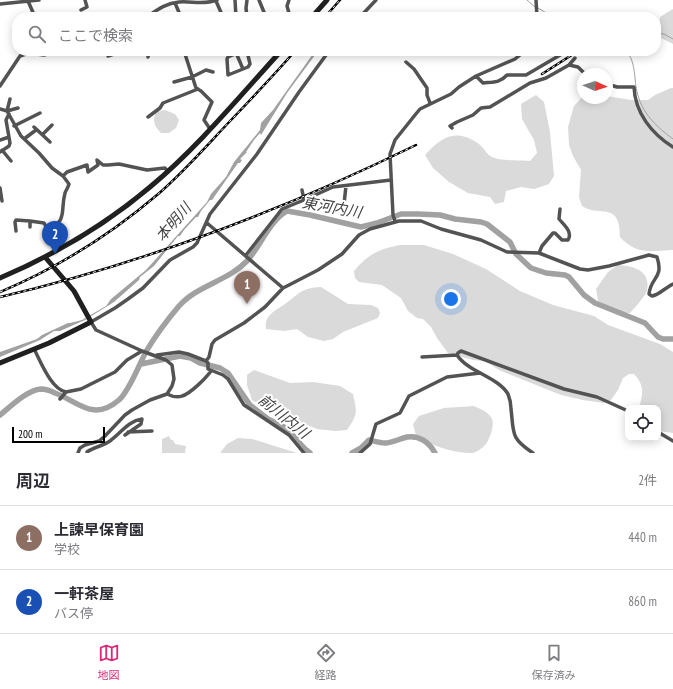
<!DOCTYPE html>
<html lang="ja">
<head>
<meta charset="utf-8">
<style>
  :root { --surface:#fff; --page:#f7f7f7; --text:#2b2b33; --muted:#7c7c81; --line:#e1e1e2; --accent:#db2777 }
  body { margin:0; font-family:"PT Sans Narrow","Noto Sans JP",sans-serif; background:var(--page); color:var(--text) }
  .controls { position:absolute; right:12px; bottom:12px; display:grid; overflow:hidden; border-radius:8px; box-shadow:0 2px 10px #0003 }
  .controls button { width:36px; height:36px; display:grid; place-items:center; padding:0; border:0; border-bottom:1px solid var(--line); background:var(--surface); color:var(--text); font:20px sans-serif }
  .compass { position:absolute; left:577px; top:68px; width:36px; height:36px; border-radius:50%; background:var(--surface); box-shadow:0 2px 10px #0003; rotate:93deg }
  .scale { position:absolute; left:12px; bottom:10px; width:93px; box-sizing:border-box; padding-left:4px; border:2px solid #000; border-top:0; font-size:11px; line-height:14px; white-space:nowrap; color:#000; -webkit-text-stroke:3px #fff; paint-order:stroke }
  .you { position:absolute; left:451px; top:299px; width:14px; height:14px; margin:-10px; border:3px solid #fff; border-radius:50%; background:#1a73e8; box-shadow:0 0 0 6px #1a73e833 }
  .badge { display:grid; place-items:center; width:26px; height:26px; border-radius:50%; background:var(--accent); color:#fff; font-size:13px; font-weight:700 }
  .pin { position:absolute; translate:-50% -33px; filter:drop-shadow(0 1px 2px #0008) }
  .pin::after { content:''; position:absolute; top:21px; width:14px; height:12px; background:inherit; clip-path:polygon(0 0,100% 0,50% 100%) }
  .list { margin:0; padding:0; list-style:none }
  h2 { display:flex; justify-content:space-between; align-items:center; height:52px; margin:0; padding:0 16px; font-size:17px }
  h2 small { font-size:13px; font-weight:400; color:var(--muted) }
  .list li { display:grid; grid-template-columns:26px 1fr auto; gap:12px; align-items:center; box-sizing:border-box; height:64px; padding:0 16px; border-top:1px solid var(--line) }
  .list b { display:block; font-size:15px; white-space:nowrap }
  .list p { margin:0; font-size:13px; white-space:nowrap; color:var(--muted) }
  .list em { font-size:13px; font-style:normal; color:var(--muted) }
  .icon { flex:none; width:22px; height:22px; fill:none; stroke:currentColor; stroke-width:2; stroke-linecap:round; stroke-linejoin:round }
  .map { position:relative; flex:none; width:673px; height:453px; overflow:hidden }
  .search { position:absolute; background:var(--surface); box-shadow:0 2px 10px #0003; left:12px; right:12px; top:12px; height:44px; display:flex; align-items:center; gap:10px; box-sizing:border-box; padding:0 14px; border-radius:16px; color:var(--muted); font-size:15px }
  .sheet { height:180px; background:var(--surface) }
  nav { display:flex; justify-content:space-around; align-items:center; box-sizing:border-box; height:56px; border-top:1px solid var(--line); background:var(--surface); font-size:11px; color:var(--muted) }
  nav a { display:grid; justify-items:center; gap:2px }
  nav .on { color:var(--accent) }
  .map>svg:first-child { display:block }
  .green { fill:#dadada }
  .water { fill:#a1a1a1 }
  .lines { fill:none; stroke-linecap:round; stroke-linejoin:round }
  .stream { stroke:#a1a1a1; stroke-width:1 }
  .river { stroke:#a1a1a1; stroke-width:5.5 }
  .street { stroke:#535353; stroke-width:3.5 }
  .secondary { stroke:#202020; stroke-width:5 }
  .rail-casing { stroke:#000; stroke-width:2.5 }
  .rail { stroke:#fff; stroke-width:1; stroke-dasharray:3; stroke-linecap:butt }
  .labels { text-anchor:middle; dominant-baseline:central; stroke-width:4; stroke-linejoin:round; paint-order:stroke }
  .water-label { font-size:15px; font-style:italic; fill:#424242; stroke:#fff }
</style>
</head>
<body>
<div class="map">
<svg width="673" height="453" viewBox="0 0 673 453">
  <rect width="100%" height="100%" fill="#fff"/>
  <path class="green" d="M673 9V44L661 38 659 30 660 17Z
    M671 88H673V250C651 251 636 255 620 237 620 200 600 218 582 206L579 197 581 170 573 156 569 145 568 127 574 106 583 96V98H607V96L631 100H648L655 95Z
    M536 95 544 102 550 132 554 176 549 184 534 189 521 187 506 191 504 202 495 204 490 197 468 193 449 182 433 168 425 155C442 136 457 128 479 144 484 148 487 155 492 157 500 161 521 160 530 161L537 153 534 140 522 119 521 104Z
    M165 110 175 114 179 120 176 128 169 133H161C154 126 152 121 156 112Z
    M400 245H424L453 254 486 269 520 291 553 305 594 316 608 325 660 344 673 352V433L658 431V408H639C643 393 645 386 634 374H629L623 378 618 390 611 400 604 403 583 400 561 395 499 370 485 361 473 360 448 353 437 338 431 327 423 319 417 318 408 311 401 298 382 285 359 282 355 278 354 271C368 254 379 249 400 245Z
    M618 265C633 266 651 270 647 290 646 296 635 307 630 313 617 313 608 310 598 301L596 289 608 272Z
    M321 287 348 304 371 305 378 308 380 313 378 318 343 332 333 339 324 341 308 337 297 329 284 331 266 329C264 315 275 311 285 304 300 293 301 288 321 287Z
    M254 370 290 383 313 382 340 386 353 394C357 412 358 414 347 430L335 431 317 429 266 408 252 400 247 385V375Z
    M474 406C480 409 489 412 492 419 495 425 489 441 485 445 483 448 475 453 472 453 452 453 433 446 416 436L413 424 419 416 444 408Z
    M169 436 171 440H173L175 444 186 446 185 453H162V439Z
    M238 438 252 439 297 453H220L227 444Z"/>
  <path class="water" d="M315 51H318L287 93 261 135 260 133 254 140 246 152H247L240 159 242 160 240 163H238L212 200H210L201 211 198 217H196L184 230 180 236H178L154 266 140 277 139 280 114 302 85 320 60 331H54L40 340 0 357V352L37 339 42 335 68 323H70L82 320 106 306 111 299 146 270 207 202 211 194 226 177 234 162 260 130 261 123 273 110Z"/>
  <g class="lines">
    <path class="stream" d="M527 0 535 7
      M538 8 553 17
      M656 33 664 34 673 39
      M627 51C633 60 634 68 635 78 637 107 650 122 673 139"/>
    <path class="river" d="M141 364 180 356 191 358 200 363 220 368 228 373 250 405 268 419 284 427 290 432 305 449 310 453
      M0 415C10 407 27 390 41 389 46 389 51 391 55 393 79 402 93 422 119 400 130 390 139 364 147 350 156 335 168 319 179 306 198 285 228 281 247 261 259 248 271 219 287 211L310 215 361 227 377 223 401 214H418L440 215 455 219 481 222 487 224 510 242 516 254 531 268 546 273 565 275 569 277 584 295 595 303 645 323 658 337 663 339H673
      M352 453 361 448 369 440C374 441 380 443 385 443 392 443 399 439 407 437 419 435 429 442 435 453"/>
    <path class="street" d="M235 0 236 17
      M247 0 246 8 247 17
      M259 0 266 17
      M536 0 537 17
      M28 1 35 17
      M216 1 223 17
      M175 3 181 17
      M0 4 39 0
      M81 10 87 7 85 0
      M147 17C157 10 166 3 179 2 192 1 204 5 217 0
      M283 17 289 13 287 6 289 0
      M360 17 376 0
      M184 51 196 88 201 91 212 102 204 120 210 129
      M108 56 123 51
      M148 57 149 51
      M406 62 414 69 427 88V95L430 103
      M569 65 575 58
      M243 69 237 55 235 54 228 57 227 59 228 75 248 67 250 64 247 51
      M476 76 483 83C493 82 500 83 507 75H526L567 51
      M174 82 192 77 206 70 213 72
      M607 84 617 87H634C635 113 652 134 673 147
      M0 86 20 56 29 53 44 55 57 51
      M10 99 7 111 18 108
      M0 109 7 111 21 136 39 153 52 168 63 176 69 184C68 188 66 190 65 193 60 212 68 217 49 232L51 233 58 250
      M148 117 160 108 163 103 198 89
      M14 126 40 113
      M34 127 50 142
      M452 128 450 126 457 122 473 115 481 108 490 107 530 83 546 78 569 65 578 67 585 74
      M43 134 52 125
      M24 139 36 130
      M0 140 9 137
      M2 150 11 161
      M0 152 9 146 10 143 6 120 9 114
      M63 176 67 172 87 165 88 172 98 165 97 160 103 165H108L119 164 147 170 165 168 168 172
      M0 188 2 201
      M302 190 304 200 333 187 391 180
      M344 204 346 186
      M30 221V227
      M395 221 393 215 390 154 395 140 415 115 420 109 451 94 459 87 476 76 515 59 525 51
      M207 223 283 288
      M16 231 15 222 16 220 30 221 44 223 49 232
      M539 253 542 246 553 233H555L562 240H568C573 232 564 225 559 219L560 209
      M246 255 282 209 304 200
      M34 349C41 362 51 389 66 392
      M157 355 179 352 188 354 206 361 208 363V369L223 375 228 379 244 405 289 435 304 453
      M457 355C468 372 498 377 508 394 510 399 511 404 511 409 514 433 510 438 533 453
      M422 357 457 355 458 353 461 351 564 389 597 397 628 411
      M206 361 209 357 212 344 215 340 244 323 265 307 283 288 289 285 318 270 342 254 359 235 370 229 399 221H421L441 229 481 240 507 252 539 253 580 269 588 270 609 266 649 255 657 257C664 279 651 276 649 294L652 296C659 295 666 287 673 284
      M167 394C171 396 177 398 182 396 190 394 206 378 211 371
      M60 399 66 392 81 389 115 372 127 360 142 351
      M128 432 152 431
      M658 432 673 441
      M87 452C94 447 103 446 110 441 121 433 128 421 142 419L141 424 125 435
      M78 453 80 448 85 445 99 441 105 436 125 415 132 410 150 400 167 394 172 386 174 379 172 365 166 360 142 351 96 330 91 322 115 308 128 299 143 288 170 260 193 247 197 243 210 214 257 154 299 92 329 51
      M360 453 370 444 376 424 400 413 409 396 447 377 480 373"/>
    <path class="secondary" d="M312 17 327 0
      M0 278C54 255 105 225 150 187 198 147 239 97 281 51
      M0 363 49 343 91 322 74 291 45 257"/>
    <g class="rail-casing">
      <path id="rail" d="M325 17 340 0
        M542 74 578 51
        M0 292C57 268 110 235 157 195 184 172 208 144 233 118 254 96 275 74 295 51
        M0 297C145 263 283 210 416 145"/>
    </g>
    <use href="#rail" class="rail"/>
  </g>
  <g class="labels">
    <g class="water-label">
      <text transform="translate(332 207) rotate(10)">東河内川</text>
      <text transform="translate(173 222) rotate(-49)">本明川</text>
      <text transform="translate(284 416) rotate(39)">前川内川</text>
    </g>
  </g>
</svg>
<div class="controls">
<button><svg class="icon" aria-label="locate" viewBox="0 0 24 24"><circle cx="12" cy="12" r="6"/><path d="M12 2v4M12 18v4M2 12h4M18 12h4"/></svg></button>
</div>
<svg class="compass" viewBox="-18 -18 36 36"><path d="M0-13l5 13h-10z" fill="#e53935"/><path d="M0 13l5-13h-10z" fill="#7c7c81"/></svg>
<div class="scale">200 m</div>
<div class="you"></div>
<div class="pin badge" style="left:247px;top:304px;background:#8d6e63">1</div>
<div class="pin badge" style="left:55px;top:254px;background:#1a4fb4">2</div>
<div class="search"><svg class="icon" aria-label="search" viewBox="0 0 24 24"><circle cx="10" cy="10" r="6"/><path d="M15 15l6 6"/></svg>ここで検索</div>
</div>
<section class="sheet">
<h2>周辺<small>2件</small></h2>
<ul class="list">
<li><span class="badge" style="background:#8d6e63">1</span><div><b>上諫早保育園</b><p>学校</p></div><em>440 m</em></li>
<li><span class="badge" style="background:#1a4fb4">2</span><div><b>一軒茶屋</b><p>バス停</p></div><em>860 m</em></li>
</ul>
</section>
<nav>
<a class="on"><svg class="icon" aria-label="map" viewBox="0 0 24 24"><path d="M3 6l6-2 6 2 6-2v14l-6 2-6-2-6 2zM9 4v14M15 6v14"/></svg>地図</a>
<a><svg class="icon" aria-label="directions" viewBox="0 0 24 24"><path d="M12 3l9 9-9 9-9-9zM9 14v-3h6M13 9l2 2-2 2"/></svg>経路</a>
<a><svg class="icon" aria-label="saved" viewBox="0 0 24 24"><path d="M7 4h10v16l-5-4-5 4z"/></svg>保存済み</a>
</nav>
</body>
</html>
